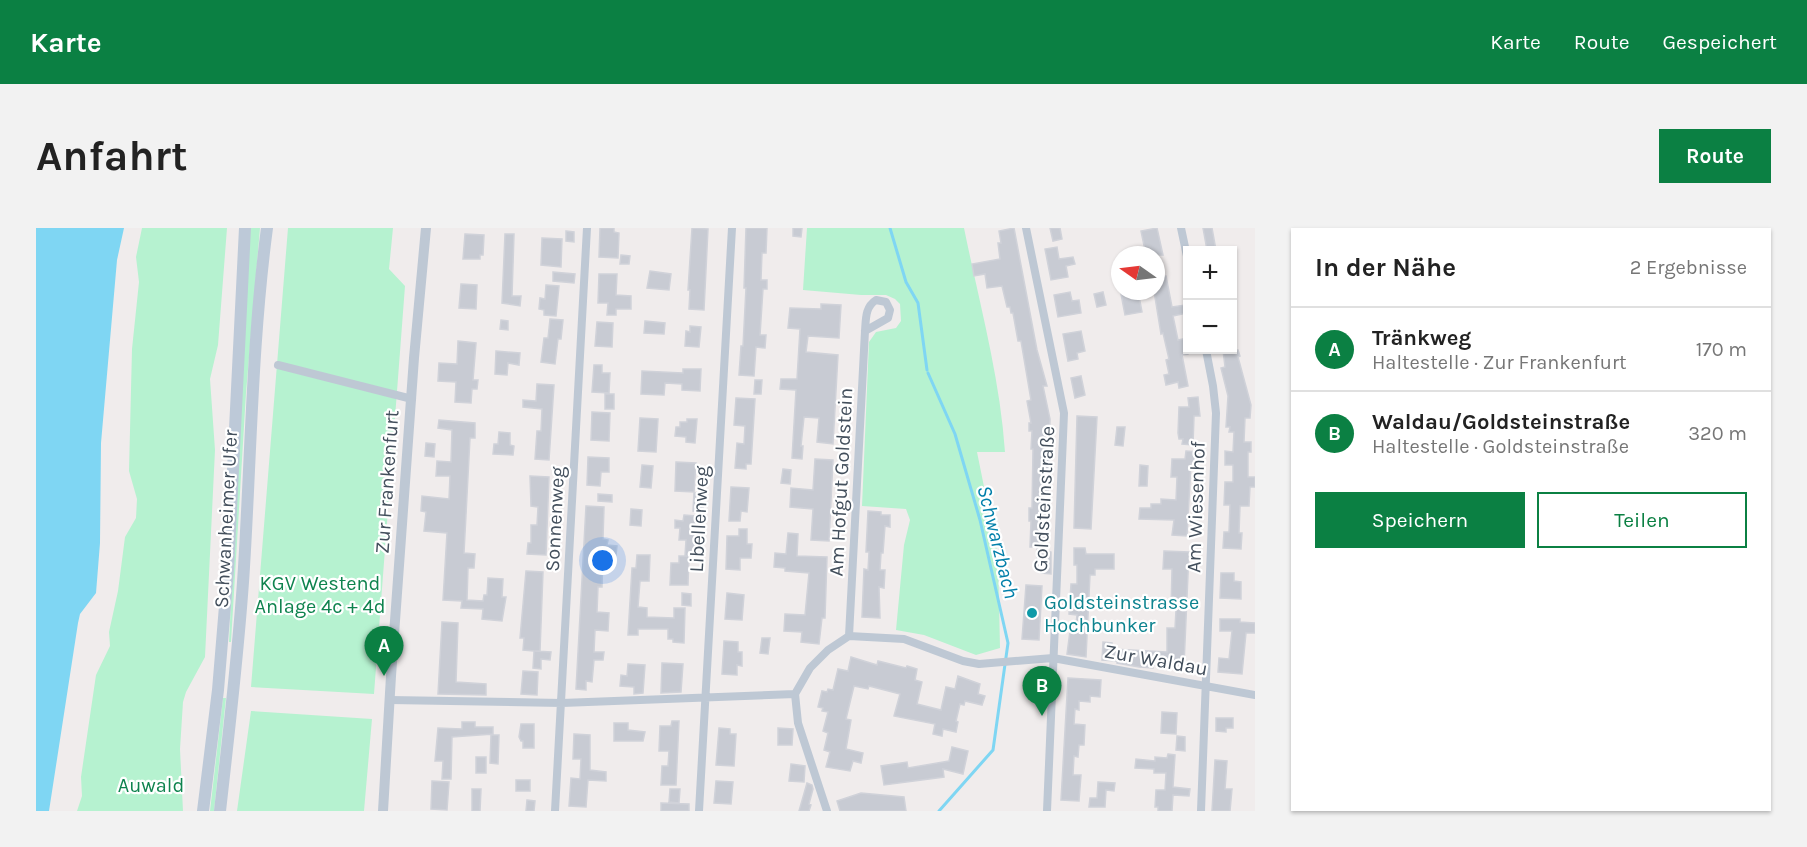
<!DOCTYPE html>
<html lang="de">
<head>
<meta charset="utf-8">
<style>
  :root { --surface:#fff; --page:#f2f2f2; --text:#222; --muted:#767676; --line:#e0e0e0; --accent:#0b8043 }
  body { margin:0; font-family:Karla,sans-serif; background:var(--page); color:var(--text) }
  .controls { position:absolute; right:18px; top:18px; display:grid; overflow:hidden; border-radius:0px; box-shadow:0 2px 4px #0004 }
  .controls button { width:54px; height:54px; display:grid; place-items:center; padding:0; border:0; border-bottom:2px solid var(--line); background:var(--surface); color:var(--text); font:30px sans-serif }
  .compass { position:absolute; left:1075px; top:18px; width:54px; height:54px; border-radius:50%; background:var(--surface); box-shadow:0 2px 4px #0004; rotate:284deg }
  .you { position:absolute; left:567px; top:333px; width:21px; height:21px; margin:-15px; border:4px solid #fff; border-radius:50%; background:#1a73e8; box-shadow:0 0 0 9px #1a73e833 }
  .badge { display:grid; place-items:center; width:39px; height:39px; border-radius:50%; background:var(--accent); color:#fff; font-size:20px; font-weight:700 }
  .pin { position:absolute; translate:-50% -50px; filter:drop-shadow(0 2px 3px #0008) }
  .pin::after { content:''; position:absolute; top:32px; width:21px; height:18px; background:inherit; clip-path:polygon(0 0,100% 0,50% 100%) }
  .list { margin:0; padding:0; list-style:none }
  h2 { display:flex; justify-content:space-between; align-items:center; height:78px; margin:0; padding:0 24px; font-size:26px }
  h2 small { font-size:20px; font-weight:400; color:var(--muted) }
  .list li { display:grid; grid-template-columns:39px 1fr auto; gap:18px; align-items:center; box-sizing:border-box; height:84px; padding:0 24px; border-top:2px solid var(--line) }
  .list b { display:block; font-size:22px; white-space:nowrap }
  .list p { margin:0; font-size:20px; white-space:nowrap; color:var(--muted) }
  .list em { font-size:20px; font-style:normal; color:var(--muted) }
  .actions { display:flex; gap:12px; padding:18px 24px }
  .actions a { flex:1; padding:14px 0; border:2px solid var(--accent); border-radius:0px; text-align:center; font-size:21px; color:var(--accent) }
  .actions .main { background:var(--accent); color:#fff }
  .map { position:relative; flex:none; width:1219px; height:583px; overflow:hidden; border-radius:0px }
  header { display:flex; align-items:center; gap:36px; box-sizing:border-box; height:84px; padding:0 30px; background:var(--accent); color:#fff }
  header strong { font-size:28px }
  nav { display:flex; gap:33px; margin-inline-start:auto; font-size:21px }
  .intro { display:flex; align-items:center; justify-content:space-between; box-sizing:border-box; height:144px; padding:0 36px }
  h1 { margin:0; font-size:42px }
  .button { padding:15px 27px; border-radius:0px; background:var(--accent); color:#fff; font-size:21px; font-weight:700 }
  main { display:flex; gap:36px; padding:0 36px }
  aside { flex:1; background:var(--surface); border-radius:0px; box-shadow:0 2px 4px #0004 }
  .map>svg:first-child { display:block }
  .green { fill:#b6f2d0 }
  .water { fill:#7fd6f3 }
  .lines { fill:none; stroke-linecap:round; stroke-linejoin:round }
  .stream { stroke:#7fd6f3; stroke-width:3 }
  .building { fill:#c8cbd3; stroke:#d0d2d9; stroke-width:1.5 }
  .minor { stroke:#bec8d4; stroke-width:8 }
  .tertiary { stroke:#bec8d4; stroke-width:10 }
  .secondary { stroke:#bdc9d8; stroke-width:12 }
  .culture-dot { fill:#0f9aa8; stroke:#fff; stroke-width:2 }
  .labels { text-anchor:middle; dominant-baseline:central; stroke-width:4.5; stroke-linejoin:round; paint-order:stroke }
  .street-label { font-size:20px; fill:#434f5c; stroke:#fff }
  .park-label { font-size:20px; fill:#0e834e; stroke:#fff }
  .culture-label { font-size:20px; fill:#0d838f; stroke:#fff; text-anchor:start }
  .water-label { font-size:21px; font-style:italic; fill:#017faa; stroke:#fff }
</style>
</head>
<body>
<header>
<strong>Karte</strong>
<nav><a>Karte</a><a>Route</a><a>Gespeichert</a></nav>
</header>
<div class="intro"><h1>Anfahrt</h1><a class="button">Route</a></div>
<main>
<div class="map">
<svg width="1219" height="583" viewBox="0 0 1219 583">
  <rect width="100%" height="100%" fill="#f0ecec"/>
  <path class="green" d="M106 0H191L182 117 174 151 179 222 169 429 150 464 147 474 144 521 147 583H41L46 568 45 549 60 447 74 418 73 404 82 363 89 309 100 290 101 271 93 243 96 121 103 54 100 29Z
    M214 0H224L210 165 195 414H193Z
    M252 0H357L353 41 369 58 338 466 215 459Z
    M771 0H928C943 74 964 149 969 224H941L962 328 964 420 940 427 888 407 860 402 868 317 874 292 870 281 826 278 833 114 840 104 860 100 865 93 864 76 859 71 850 67H825L767 62Z
    M187 470H190L178 583H174Z
    M215 483 336 491 328 583H201Z"/>
  <path class="water" d="M0 0H88L81 32 65 215 64 315 60 365 44 386 42 395 13 583H0Z"/>
  <g class="lines">
    <path class="stream" d="M854 0 870 54 882 75 891 142
      M892 145 919 206 944 292 972 415 957 522 903 583"/>
  </g>
  <path class="building" d="M564 0H578V4L583 5 582 30 563 29Z
    M656 0 672 1 668 82 653 81 654 62H652Z
    M710 0H731L730 25H726L725 52H731V61H727L724 107H730L729 120 720 119 718 148 703 147 705 118H707L710 60H708Z
    M757 0H766L765 9 757 8Z
    M978 0 1001 122 1011 158H1007L1014 191 1011 323 1015 324V346L1005 345V340H1001V319H994L995 293H993V280H996L997 221H995L996 203H993V195H995L991 173 995 172 985 113H982L977 85H975L974 79H971L966 58 951 60 949 46 938 48 936 36 964 31 962 15H965L963 3Z
    M1014 0H1024L1026 11 1017 13Z
    M1121 0 1127 27H1110L1105 3Z
    M1167 0H1176L1180 22H1171Z
    M530 3 538 4V14L530 13Z
    M429 6 448 7 447 27H444V31H427Z
    M469 6H478L476 68H485L484 78 466 75Z
    M506 10 526 11 525 39 505 37Z
    M1021 19 1023 31 1037 29 1039 36 1030 38 1032 49 1015 52 1009 21Z
    M585 27 594 28 593 36H584Z
    M614 43 635 46 633 62 611 60Z
    M517 44 539 46 538 55 517 53Z
    M563 46H581L580 67 595 68V81H580V87H571L572 75H562Z
    M1130 48 1136 79 1149 77 1151 85 1137 88 1142 112 1152 110V126L1146 127 1152 158 1143 160 1142 154 1130 157 1128 147 1133 146 1130 132 1133 131 1127 105 1125 106 1118 63 1120 56H1123L1122 49Z
    M425 56 441 57 440 81 423 80Z
    M510 57 523 58 520 88 508 87V82L503 81 504 70 509 71Z
    M1102 63 1106 84 1089 87 1085 66Z
    M1034 64 1036 73 1043 72 1045 85 1022 89 1018 67Z
    M1067 64 1070 77 1061 79 1058 66Z
    M785 76 805 77 803 110 772 108 770 124 802 127 797 216 781 214 783 190 768 189 765 218H767L766 231 756 230 760 162 744 161 745 151H761L764 101 752 100 754 80 785 81Z
    M514 91 527 92 525 111H522L519 136 505 134 508 110H512Z
    M465 92 472 93V102L464 101Z
    M609 93 629 95 628 106 608 105Z
    M561 94 577 95 576 119 559 118Z
    M654 98 665 99 663 119 649 118 650 103 654 104Z
    M1045 103 1049 123 1041 125 1042 131 1032 133 1027 106Z
    M422 113 440 115 437 152H442L441 161H436L435 175 419 174 420 154 402 153 403 135 421 136Z
    M1187 122H1202L1204 128 1202 129 1215 177 1214 190H1209L1208 214H1215V224H1212V249H1219V259H1214L1213 278H1204L1203 305H1206L1205 321 1187 320 1188 304H1193L1194 277H1188L1189 254H1197V237H1189V223L1197 224 1198 204H1193L1194 199H1190L1192 168 1185 140 1189 139Z
    M460 123 484 125 483 137 472 135 471 147 459 146Z
    M558 137H566V145H574L573 165 556 164Z
    M647 141H665L664 163 646 162V156L629 155 628 167 605 166 606 143 647 145Z
    M1045 148 1049 167 1039 170 1035 150Z
    M719 152H726L725 166H718Z
    M501 156 518 157 513 232 499 231 501 203H505L506 181 487 179V172L500 173Z
    M569 166H578V181H569Z
    M1162 169 1164 188H1158L1157 217 1146 216 1147 211H1143L1142 205 1143 179H1153L1152 170Z
    M700 170 719 171 715 236H710V241L699 240 701 215 708 216 709 198 698 197Z
    M556 184 574 185 573 213 555 212Z
    M1041 188 1061 189 1055 301 1038 300Z
    M604 190 622 191 620 224 602 223Z
    M651 191H661L659 215 650 214V209L639 208 640 199H644V194H651Z
    M403 192 439 195V210H434L428 325 439 326 438 340H432L431 372 447 373 448 367H451L452 350 467 351 466 369H470L466 393 446 391 447 381 425 380 426 373 407 372 411 305 388 303 390 284 385 283 386 268 413 271 414 248H400L401 233 415 234 416 202 402 200Z
    M1081 199H1089L1087 218 1079 217Z
    M463 204 474 205V217L478 218 477 227 457 226 458 216H462Z
    M390 215 399 216 398 229 389 228Z
    M1150 223 1162 224V236L1155 235 1151 308 1136 307 1138 292 1103 291 1104 280H1115V276H1125V271L1140 272 1141 249H1135L1136 231H1149Z
    M552 229 573 230V244H565L564 258 551 257Z
    M779 231 797 232 793 313 775 312 777 281 754 279 755 260 777 262Z
    M640 234 660 235 658 264 639 263Z
    M606 237 617 238 615 260 604 259Z
    M1104 237 1112 238 1111 258H1103Z
    M747 241 755 242 754 256 745 255Z
    M494 248 513 249 510 327 491 326 492 315H495V297H501L502 279 495 278Z
    M695 259 713 260 711 284 705 283 704 293H693Z
    M658 265H668L667 284 657 283Z
    M562 266 576 267V274L562 273Z
    M550 278 568 279 567 311 572 312 571 317 581 318 580 327 567 326 566 359H562L561 384 573 385 572 403 559 402 558 424H568L567 432H558L556 454 550 453V462L540 461Z
    M595 281 606 282 605 298 594 297Z
    M832 283 845 284V287H854V299L849 298 847 325H845L844 342H849L848 360 843 359 844 390 826 389 828 341 832 342 833 324H830Z
    M648 287 660 288 658 328H649L650 312H643L644 300H639V292L647 293Z
    M703 301H711V316H716L715 330H704V342L690 341 691 308H703Z
    M752 305 762 306 761 328 791 329 789 390H786L783 416 765 414 766 404 748 403 749 386 769 387 773 345 749 343V340L738 339 739 325 750 326Z
    M1038 320H1049L1050 326H1078V341H1059V347H1054L1050 429 1031 426 1034 403 1039 404 1041 387 1033 386 1035 356H1041V337H1038Z
    M1128 323 1153 324 1148 437H1117V440L1103 439 1081 435V433L1066 432 1067 414 1076 415V421L1131 424V400H1139L1140 382H1135L1136 341H1127Z
    M601 327H614L613 353H604L602 379 611 380V389L638 390V380H649L648 415 637 414V411H632V401H602V407H592L596 340H600Z
    M643 328H653L652 357H634L635 335H643Z
    M490 343 507 344 504 423H499L515 424 514 432 505 431V441L497 440 498 423 487 422 488 410H484Z
    M1185 345H1198V353L1205 354V371L1184 370Z
    M990 357 1006 358 1003 412 986 411Z
    M646 365 655 366V378L646 377Z
    M691 365 708 367 706 392 689 391Z
    M1184 391H1204V394L1219 395V405H1210L1206 446 1182 444 1183 430 1193 431 1196 403H1184Z
    M406 394 422 395 420 454 450 456V467L402 466Z
    M726 410H734L732 426 724 425Z
    M688 413 702 414V424H706V438L701 437V447L686 446Z
    M815 429 841 437 842 433 870 440 871 438 881 441 879 452 886 454 881 476 905 482 910 459 919 461 922 448 944 456 942 466 949 468 946 477 929 473 928 477 924 476 920 493 922 494 920 504 907 501 906 508 897 506 899 496 858 488 864 466 833 458 832 461 818 458 810 491 815 492 810 521 827 525 825 535 817 533 814 543 790 539 794 524 788 522 792 505 787 503 792 484 786 483 787 480 782 479 786 463 791 464 792 461 797 462 802 441 812 443Z
    M626 435 647 436 645 464 625 465Z
    M592 436 609 437 607 465 598 466V459L584 458 585 447 591 448Z
    M487 443 502 444 501 467 485 466Z
    M1032 450 1065 452 1064 469 1054 468V474L1043 473V482L1039 481 1038 496 1049 497 1048 517H1043L1042 529 1038 528 1037 547H1045L1043 573 1025 572Z
    M1126 484 1141 485 1140 506 1125 505Z
    M1180 490H1197V500H1190V504L1180 503Z
    M636 493H643L640 557H625L626 538H632L633 523H623L624 498H635Z
    M426 494H439V499H457V506L416 509 415 551H406L407 533H399L402 500 426 501Z
    M578 495H592V502L609 504 607 513H578Z
    M485 496H498V520H487V513H485L483 509Z
    M683 500 694 501V506H700L698 538 680 537Z
    M742 500 757 501 756 517H742Z
    M538 506 554 507V542L570 544V553L552 552 550 579 533 578 535 550 544 551 545 531H537Z
    M455 507H463L462 536 454 535Z
    M1141 508 1149 509V523L1140 522Z
    M916 519 932 523 927 546 907 541 908 549 848 557 845 538 871 534 872 540 913 533Z
    M1132 526 1139 527 1137 559 1154 561 1153 568 1137 567 1136 583H1122V579H1119L1120 562H1129L1130 545H1118V541L1099 540 1100 531 1119 533V529L1131 530Z
    M440 529H450V545H440Z
    M1179 532 1191 533 1189 561H1196L1194 583H1176Z
    M755 536 769 538 768 554 753 553Z
    M480 552H494V563H480Z
    M396 553 413 554 411 582 395 581Z
    M680 553 697 554 695 576 678 575Z
    M1062 554 1079 555 1078 563 1070 562 1069 579H1053L1054 570H1061Z
    M771 555 776 557 777 561 773 576 775 577 773 583H763Z
    M436 561H445L444 583H436Z
    M634 561H644L643 575 633 574Z
    M825 565 868 569 870 583H804L801 573Z
    M491 572 499 573 498 583H490Z
    M625 575 653 576V583H625Z"/>
  <g class="lines">
    <path class="minor" d="M990 0 1028 185 1011 583
      M1145 0 1152 33
      M242 137 376 171
      M813 408 829 103C830 91 829 79 840 72L850 74 854 82 852 90 829 103
      M759 466 774 440 792 422 813 408 868 411 927 433 943 436 1017 430 1219 467
      M759 466 762 495 791 583
      M354 472 526 475 759 466
      M519 583 551 0
      M663 583 696 0
      M1165 583 1180 185 1177 158 1170 122"/>
    <path class="tertiary" d="M347 583 355 448 378 130 390 0"/>
    <path class="secondary" d="M167 583 182 462 192 342 209 0
      M184 583C193 502 203 421 208 339 215 226 216 113 231 0"/>
  </g>
  <circle class="culture-dot" cx="996" cy="385" r="6"/>
  <g class="labels">
    <g class="street-label">
      <text transform="translate(351 254) rotate(-86)">Zur Frankenfurt</text>
      <text transform="translate(805 254) rotate(-87)">Am Hofgut Goldstein</text>
      <text transform="translate(1008 271) rotate(-87)">Goldsteinstraße</text>
      <text transform="translate(1160 279) rotate(-88)">Am Wiesenhof</text>
      <text transform="translate(190 291) rotate(-87)">Schwanheimer Ufer</text>
      <text transform="translate(519 291) rotate(-87)">Sonnenweg</text>
      <text transform="translate(663 291) rotate(-87)">Libellenweg</text>
      <text transform="translate(1120 432) rotate(10)">Zur Waldau</text>
    </g>
    <g class="park-label">
      <text x="284" y="355">KGV Westend<tspan x="284" dy="23">Anlage 4c + 4d</tspan></text>
      <text x="115" y="557">Auwald</text>
    </g>
    <g class="culture-label">
      <text x="1008" y="374">Goldsteinstrasse<tspan x="1008" dy="23">Hochbunker</tspan></text>
    </g>
    <g class="water-label">
      <text transform="translate(962 314) rotate(76)">Schwarzbach</text>
    </g>
  </g>
</svg>
<div class="controls">
<button>+</button>
<button>−</button>
</div>
<svg class="compass" viewBox="-18 -18 36 36"><path d="M0-13l5 13h-10z" fill="#e53935"/><path d="M0 13l5-13h-10z" fill="#767676"/></svg>
<div class="you"></div>
<div class="pin badge" style="left:348px;top:448px">A</div>
<div class="pin badge" style="left:1006px;top:488px">B</div>
</div>
<aside>
<h2>In der Nähe<small>2 Ergebnisse</small></h2>
<ul class="list">
<li><span class="badge">A</span><div><b>Tränkweg</b><p>Haltestelle · Zur Frankenfurt</p></div><em>170 m</em></li>
<li><span class="badge">B</span><div><b>Waldau/Goldsteinstraße</b><p>Haltestelle · Goldsteinstraße</p></div><em>320 m</em></li>
</ul>
<div class="actions"><a class="main">Speichern</a><a>Teilen</a></div>
</aside>
</main>
</body>
</html>
